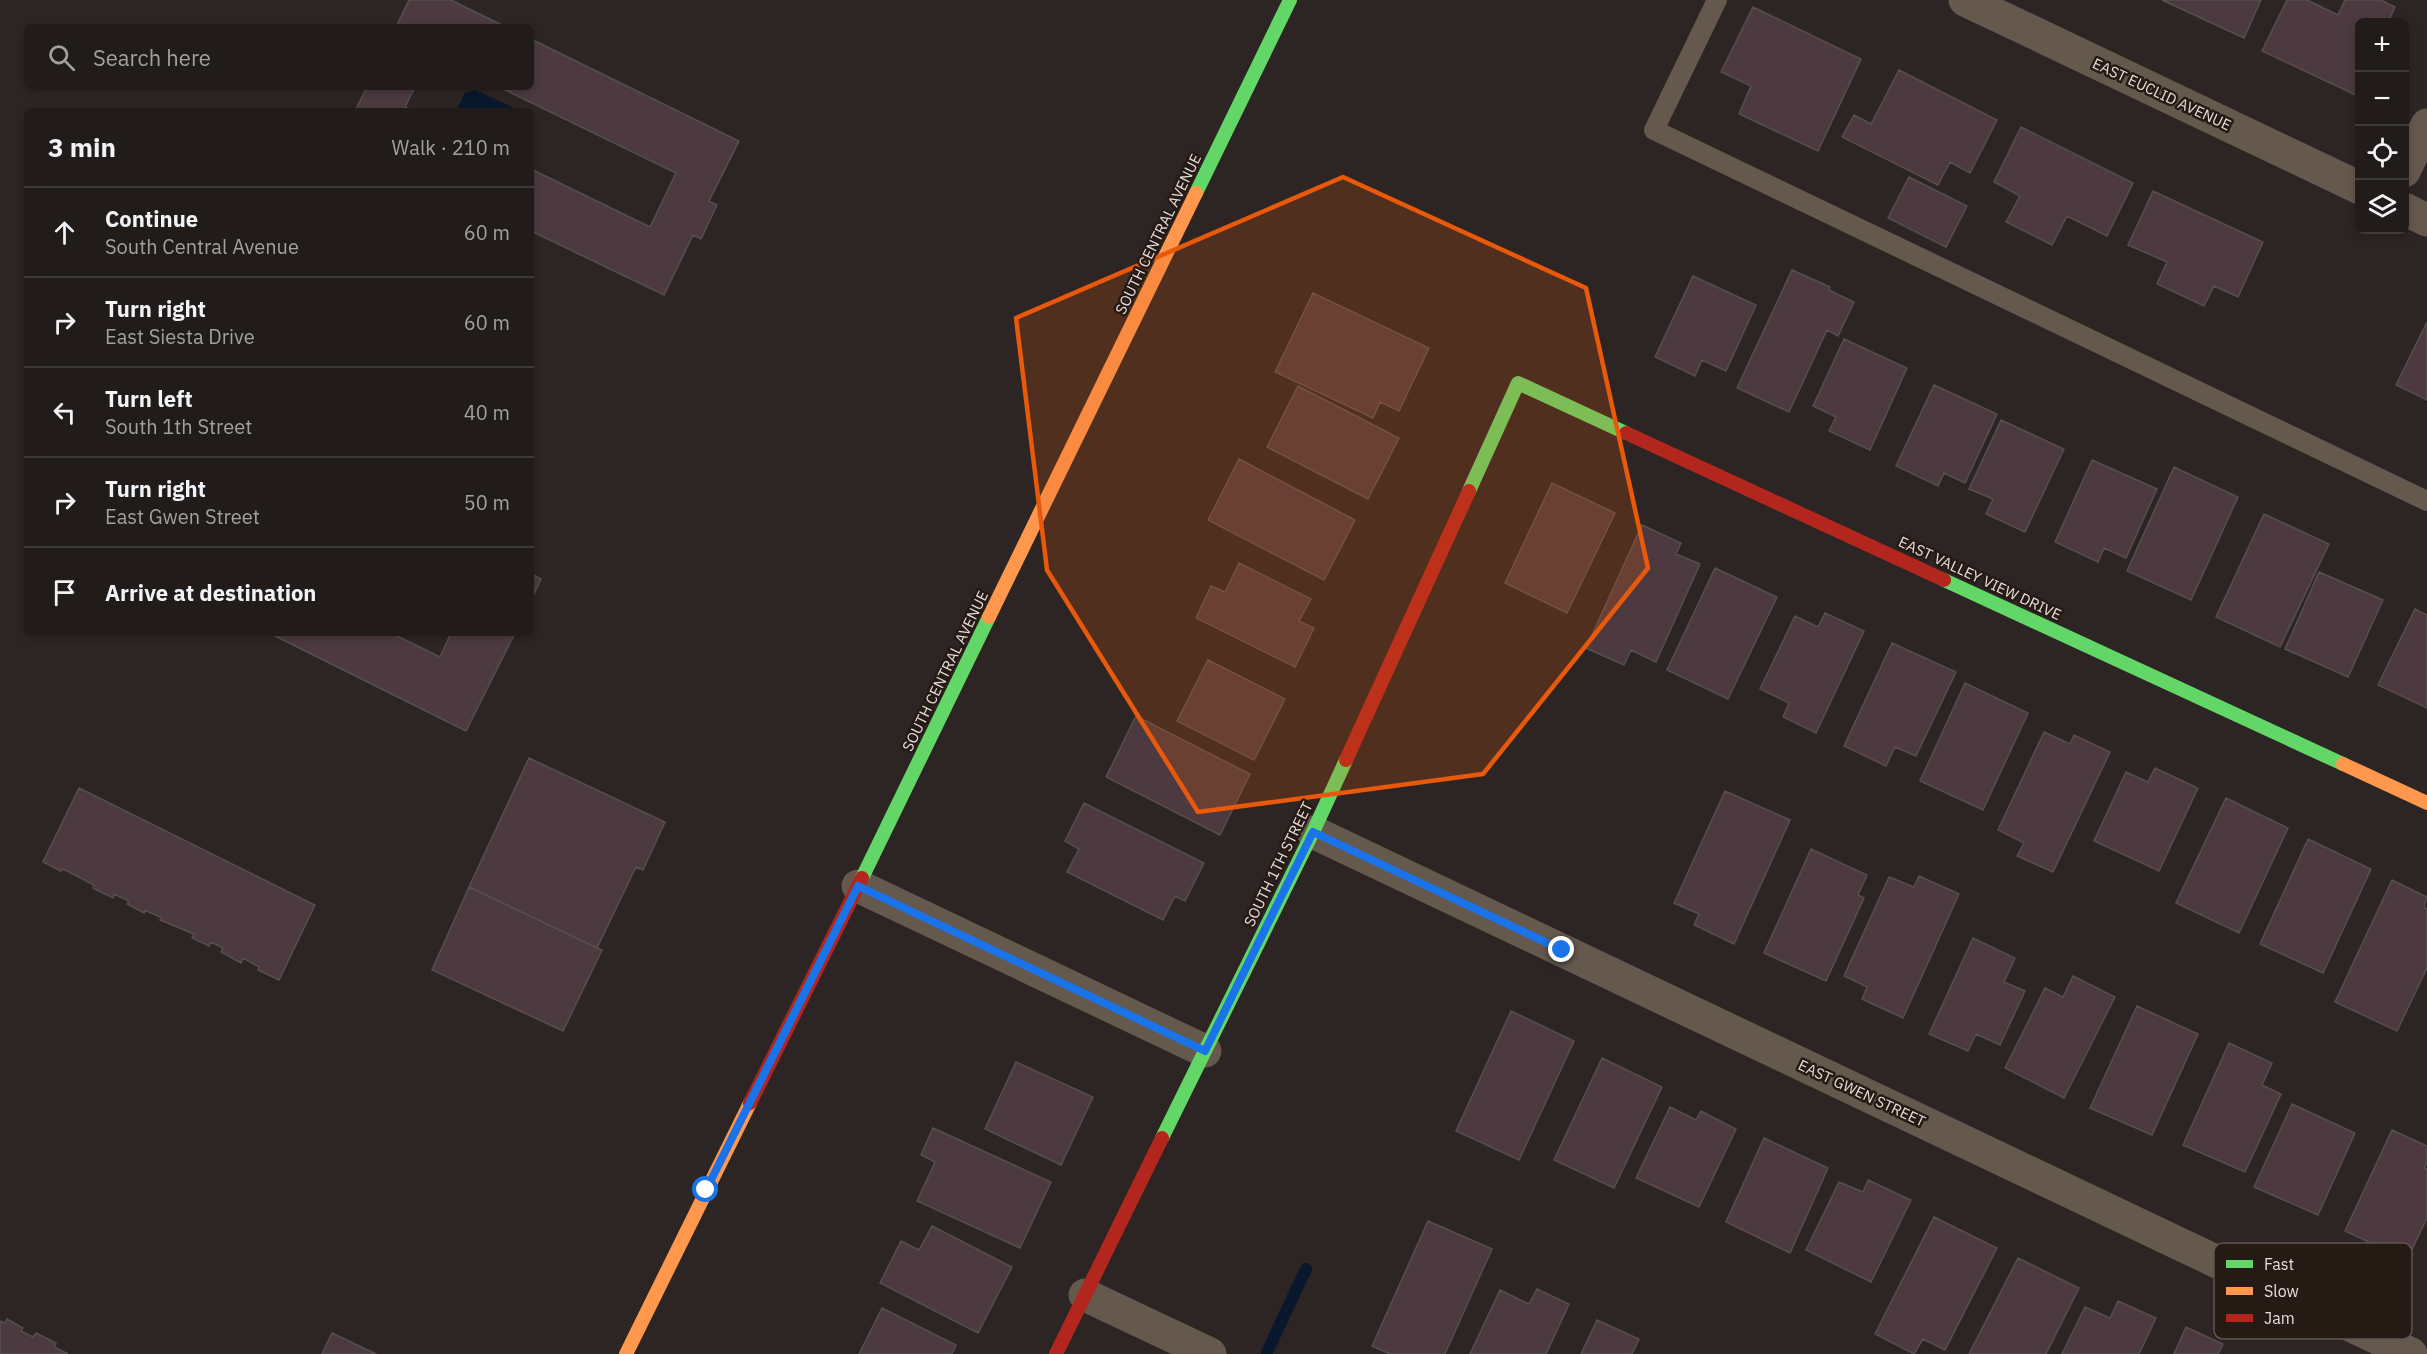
<!DOCTYPE html>
<html lang="en">
<head>
<meta charset="utf-8">
<style>
  :root { --surface:#211c1a; --page:#292523; --text:#f1f3f6; --muted:#a2a1a2; --line:#3e3a39 }
  body { margin:0; font-family:"IBM Plex Sans",sans-serif; background:var(--page); color:var(--text) }
  .controls { position:absolute; right:18px; top:18px; display:grid; overflow:hidden; border-radius:9px; box-shadow:0 3px 9px #0003 }
  .controls button { width:54px; height:54px; display:grid; place-items:center; padding:0; border:0; border-bottom:2px solid var(--line); background:var(--surface); color:var(--text); font:30px sans-serif }
  .stop { position:absolute; width:18px; height:18px; margin:-14px; border:4px solid #1a73e8; border-radius:50%; background:#fff }
  .stop.end { background:#1a73e8; border-color:#fff; box-shadow:0 2px 6px #0008 }
  .list { margin:0; padding:0; list-style:none }
  h2 { display:flex; justify-content:space-between; align-items:center; height:78px; margin:0; padding:0 24px; font-size:26px }
  h2 small { font-size:20px; font-weight:400; color:var(--muted) }
  .list li { display:grid; grid-template-columns:39px 1fr auto; gap:18px; align-items:center; box-sizing:border-box; height:90px; padding:0 24px; border-top:2px solid var(--line) }
  .list b { display:block; font-size:22px; white-space:nowrap }
  .list p { margin:0; font-size:20px; white-space:nowrap; color:var(--muted) }
  .list em { font-size:20px; font-style:normal; color:var(--muted) }
  .icon { flex:none; width:33px; height:33px; fill:none; stroke:currentColor; stroke-width:2; stroke-linecap:round; stroke-linejoin:round }
  .map { position:relative; flex:none; width:2427px; height:1354px; overflow:hidden }
  .search { position:absolute; background:var(--surface); box-shadow:0 3px 9px #0003; left:24px; top:24px; width:510px; height:66px; display:flex; align-items:center; gap:15px; box-sizing:border-box; padding:0 21px; border-radius:9px; color:var(--muted); font-size:22px }
  .panel { position:absolute; background:var(--surface); box-shadow:0 3px 9px #0003; left:24px; top:108px; width:510px; height:528px; border-radius:9px }
  .map>svg:first-child { display:block }
  .water { fill:#09182c }
  .lines { fill:none; stroke-linecap:round; stroke-linejoin:round }
  .stream { stroke:#09182c; stroke-width:12 }
  .building { fill:#4c3a40; stroke:#554f4e; stroke-width:1.5 }
  .lane { stroke:#65584d; stroke-width:20 }
  .street { stroke:#65584d; stroke-width:33 }
  .fast { stroke:#63d668; stroke-width:14 }
  .slow { stroke:#ff974d; stroke-width:14 }
  .jam { stroke:#b3261e; stroke-width:14 }
  .route { stroke:#1a73e8; stroke-width:8 }
  .marked { fill:#e8590c; fill-opacity:0.2; stroke:#e8590c; stroke-width:4.5; stroke-linejoin:round }
  .labels { text-anchor:middle; dominant-baseline:central; stroke-width:5; stroke-linejoin:round; paint-order:stroke }
  .street-label { font-size:15px; fill:#e6deda; stroke:#261a15 }
  .key { fill:#261a15; stroke:#605550; stroke-width:1.5 }
  .key-label { font-size:16px; fill:#e6deda }
</style>
</head>
<body>
<div class="map">
<svg width="2427" height="1354" viewBox="0 0 2427 1354">
  <rect width="100%" height="100%" fill="#2c2523"/>
  <path class="water" d="M475 90 512 107 514 111H456L465 93Z"/>
  <g class="lines">
    <path class="stream" d="M1267 1352 1306 1269"/>
  </g>
  <path class="building" d="M409 0H451L506 27H396Z
    M2162 0H2261L2244 38Z
    M2287 0H2307L2338 15 2345 0H2381L2395 7 2388 22H2360V97L2262 51Z
    M1753 7 1861 59 1818 151 1739 114 1751 86 1721 72Z
    M531 39 739 141 709 201 717 205 701 239 693 235 664 295 531 231V169L650 227 676 173 499 87H531Z
    M1899 70 1997 120 1970 173 1950 162 1938 185 1842 137 1854 115 1871 124Z
    M367 87H415L405 107 413 111H355Z
    M2021 127 2133 183 2107 236 2067 216 2052 245 2006 222 2020 196 1994 182Z
    M1909 177 1967 206 1946 247 1888 218Z
    M2153 191 2263 242 2238 297 2214 286 2204 306 2157 284 2167 262 2128 245Z
    M1792 270 1830 287 1829 290 1854 302 1838 336 1827 330 1789 412 1737 388Z
    M1693 276 1756 305 1726 371 1702 360 1695 376 1655 357Z
    M1313 293 1429 348 1399 411 1380 402 1373 418 1275 372Z
    M2427 322V400L2396 385Z
    M1844 339 1907 368 1870 450 1829 431 1836 417 1813 406Z
    M1934 385 1997 414 1965 483 1944 473 1938 486 1896 466Z
    M1298 386 1399 438 1368 499 1267 447Z
    M2001 420 2064 449 2025 532 1986 514 1993 499 1969 489Z
    M1239 459 1355 520 1324 580 1208 520Z
    M2092 460 2157 489 2126 558 2104 548 2098 562 2055 542Z
    M2174 467 2238 497 2191 600 2127 571Z
    M1552 483 1615 513 1567 613 1505 583Z
    M2264 514 2329 544 2280 647 2216 617Z
    M1642 525 1681 543 1676 554 1700 564 1656 662 1631 650 1624 665 1586 648Z
    M1239 563 1311 599 1299 621 1314 628 1295 667 1196 618 1211 586 1225 592Z
    M1715 568 1777 597 1728 699 1667 670Z
    M2319 572 2383 600 2348 677 2285 649Z
    M531 574 541 579 531 600Z
    M2415 609 2427 615V708L2378 685Z
    M1825 613 1864 631 1816 733 1783 717 1789 703 1760 689 1795 616 1818 627Z
    M269 633H391L440 657 451 633H515L466 731Z
    M1892 643 1956 672 1916 756 1895 747 1886 766 1844 746Z
    M1208 660 1285 699 1254 760 1177 721Z
    M1965 683 2028 713 1983 810 1920 781Z
    M1136 716 1250 774 1220 835 1106 777Z
    M2044 732 2070 744 2074 735 2110 752 2053 872 2017 856 2024 843 1998 830Z
    M529 758 665 822 643 870 636 867 597 948 469 887Z
    M2155 768 2198 788 2159 871 2094 841 2126 772 2148 782Z
    M79 788 315 905 279 980 258 970 259 967 243 958 241 963 221 952 223 948 211 942 209 946 192 938 194 934 160 920 162 918 145 910 144 913 127 904 129 901 114 894 113 898 93 888 94 885 63 869 61 871 43 862Z
    M1725 791 1790 820 1734 944 1694 925 1699 914 1674 903Z
    M2226 798 2288 828 2239 933 2176 903Z
    M1084 803 1204 863 1185 901 1175 896 1163 920 1067 872 1079 849 1065 841Z
    M2308 839 2371 869 2323 973 2260 944Z
    M1811 849 1867 875 1858 895 1864 898 1826 981 1764 953Z
    M1919 876 1959 894 1903 1018 1862 999 1867 987 1844 976 1889 877 1914 887Z
    M2392 880 2427 897 2424 907 2427 909V968L2397 1031 2335 1002Z
    M469 887 602 950 563 1031 432 970Z
    M1973 938 2015 958 2004 982 2025 991 2000 1045 1976 1034 1968 1051 1929 1034Z
    M2073 976 2115 997 2064 1098 2005 1068 2045 988 2063 997Z
    M2137 1006 2198 1034 2152 1135 2090 1108Z
    M1511 1011 1574 1041 1519 1160 1456 1131Z
    M2229 1043 2272 1063 2262 1085 2281 1094 2245 1172 2183 1145Z
    M1602 1058 1662 1087 1614 1188 1554 1160Z
    M1016 1062 1093 1097 1061 1165 985 1129Z
    M2292 1104 2355 1133 2318 1215 2254 1187Z
    M1670 1107 1696 1120 1701 1111 1736 1129 1699 1207 1636 1178Z
    M933 1128 1051 1182 1020 1248 917 1201 935 1162 921 1155Z
    M2392 1130 2427 1146V1163L2424 1168 2427 1169V1218L2407 1260 2345 1231Z
    M1764 1138 1828 1168 1790 1253 1726 1222Z
    M1868 1180 1911 1200 1871 1282 1806 1250 1839 1182 1863 1192Z
    M1934 1217 1997 1248 1945 1350 1923 1339 1914 1354 1875 1334Z
    M1428 1221 1492 1249 1445 1354H1390L1372 1346Z
    M932 1226 1012 1267 978 1333 880 1283 901 1241 919 1250Z
    M2018 1258 2079 1288 2046 1354H1969Z
    M1537 1289 1569 1304 1546 1354H1470L1500 1290 1529 1304Z
    M2118 1301 2156 1318 2139 1354H2062L2085 1307 2110 1318Z
    M882 1308 956 1345 952 1354H859Z
    M7 1319 23 1328 21 1331 33 1337 36 1333 56 1343 54 1347 68 1354H0V1321L5 1323Z
    M1597 1320 1639 1339 1632 1354H1581Z
    M2186 1327 2223 1344 2218 1354H2174Z
    M332 1333 376 1354H322Z"/>
  <g class="lines">
    <path class="lane" d="M1717 0 1654 130 2427 501"/>
    <path class="street" d="M1965 0 2360 188
      M2404 171 2427 125
      M2404 209 2427 220
      M1313 832 2411 1354
      M858 886 1205 1051
      M1085 1295 1210 1354"/>
    <path class="fast" d="M1196 193 1290 0
      M1469 491 1518 383 1626 433
      M1944 580 2343 764
      M862 878 989 617
      M1162 1138 1313 832 1346 760"/>
    <path class="slow" d="M989 617 1196 193
      M2343 764 2427 803
      M626 1354 750 1103"/>
    <path class="jam" d="M1626 433 1944 580
      M1346 760 1469 491
      M750 1103 862 878
      M1056 1354 1162 1138"/>
  </g>
  <g class="lines">
    <path class="route" d="M706 1190 858 886 1205 1051 1313 832 1562 950"/>
  </g>
  <path class="marked" d="M1343 177 1586 288 1648 568 1483 774 1198 812 1047 570 1016 318Z"/>
  <g class="labels">
    <g class="street-label">
      <text transform="translate(2162 94) rotate(25)">EAST EUCLID AVENUE</text>
      <text transform="translate(1158 234) rotate(-64)">SOUTH CENTRAL AVENUE</text>
      <text transform="translate(1980 578) rotate(25)">EAST VALLEY VIEW DRIVE</text>
      <text transform="translate(945 671) rotate(-64)">SOUTH CENTRAL AVENUE</text>
      <text transform="translate(1278 864) rotate(-64)">SOUTH 1TH STREET</text>
      <text transform="translate(1862 1093) rotate(25)">EAST GWEN STREET</text>
    </g>
  </g>
  <rect x="2214" y="1243" width="198" height="96" rx="9" class="key"/>
  <rect x="2226" y="1260" width="27" height="8" fill="#63d668"/>
  <rect x="2226" y="1287" width="27" height="8" fill="#ff974d"/>
  <rect x="2226" y="1314" width="27" height="8" fill="#b3261e"/>
  <g class="key-label">
    <text x="2264" y="1270">Fast</text>
    <text x="2264" y="1297">Slow</text>
    <text x="2264" y="1324">Jam</text>
  </g>
</svg>
<div class="controls">
<button>+</button>
<button>−</button>
<button><svg class="icon" aria-label="locate" viewBox="0 0 24 24"><circle cx="12" cy="12" r="6"/><path d="M12 2v4M12 18v4M2 12h4M18 12h4"/></svg></button>
<button><svg class="icon" aria-label="layers" viewBox="0 0 24 24"><path d="M12 4l9 5-9 5-9-5zM3 14l9 5 9-5"/></svg></button>
</div>
<div class="stop" style="left:706px;top:1190px"></div>
<div class="stop end" style="left:1562px;top:950px"></div>
<div class="search"><svg class="icon" aria-label="search" viewBox="0 0 24 24"><circle cx="10" cy="10" r="6"/><path d="M15 15l6 6"/></svg>Search here</div>
<section class="panel">
<h2>3 min<small>Walk · 210 m</small></h2>
<ul class="list">
<li><svg class="icon" aria-label="ahead" viewBox="0 0 24 24"><path d="M12 20V5M6 11l6-6 6 6"/></svg><div><b>Continue</b><p>South Central Avenue</p></div><em>60 m</em></li>
<li><svg class="icon" aria-label="right" viewBox="0 0 24 24"><path d="M7 20v-9h11M14 6l5 5-5 5"/></svg><div><b>Turn right</b><p>East Siesta Drive</p></div><em>60 m</em></li>
<li><svg class="icon" aria-label="left" viewBox="0 0 24 24"><path d="M17 20v-9H6M10 6l-5 5 5 5"/></svg><div><b>Turn left</b><p>South 1th Street</p></div><em>40 m</em></li>
<li><svg class="icon" aria-label="right" viewBox="0 0 24 24"><path d="M7 20v-9h11M14 6l5 5-5 5"/></svg><div><b>Turn right</b><p>East Gwen Street</p></div><em>50 m</em></li>
<li><svg class="icon" aria-label="arrive" viewBox="0 0 24 24"><path d="M6 21V4h12l-3 4 3 4H6"/></svg><div><b>Arrive at destination</b></div></li>
</ul>
</section>
</div>
</body>
</html>
